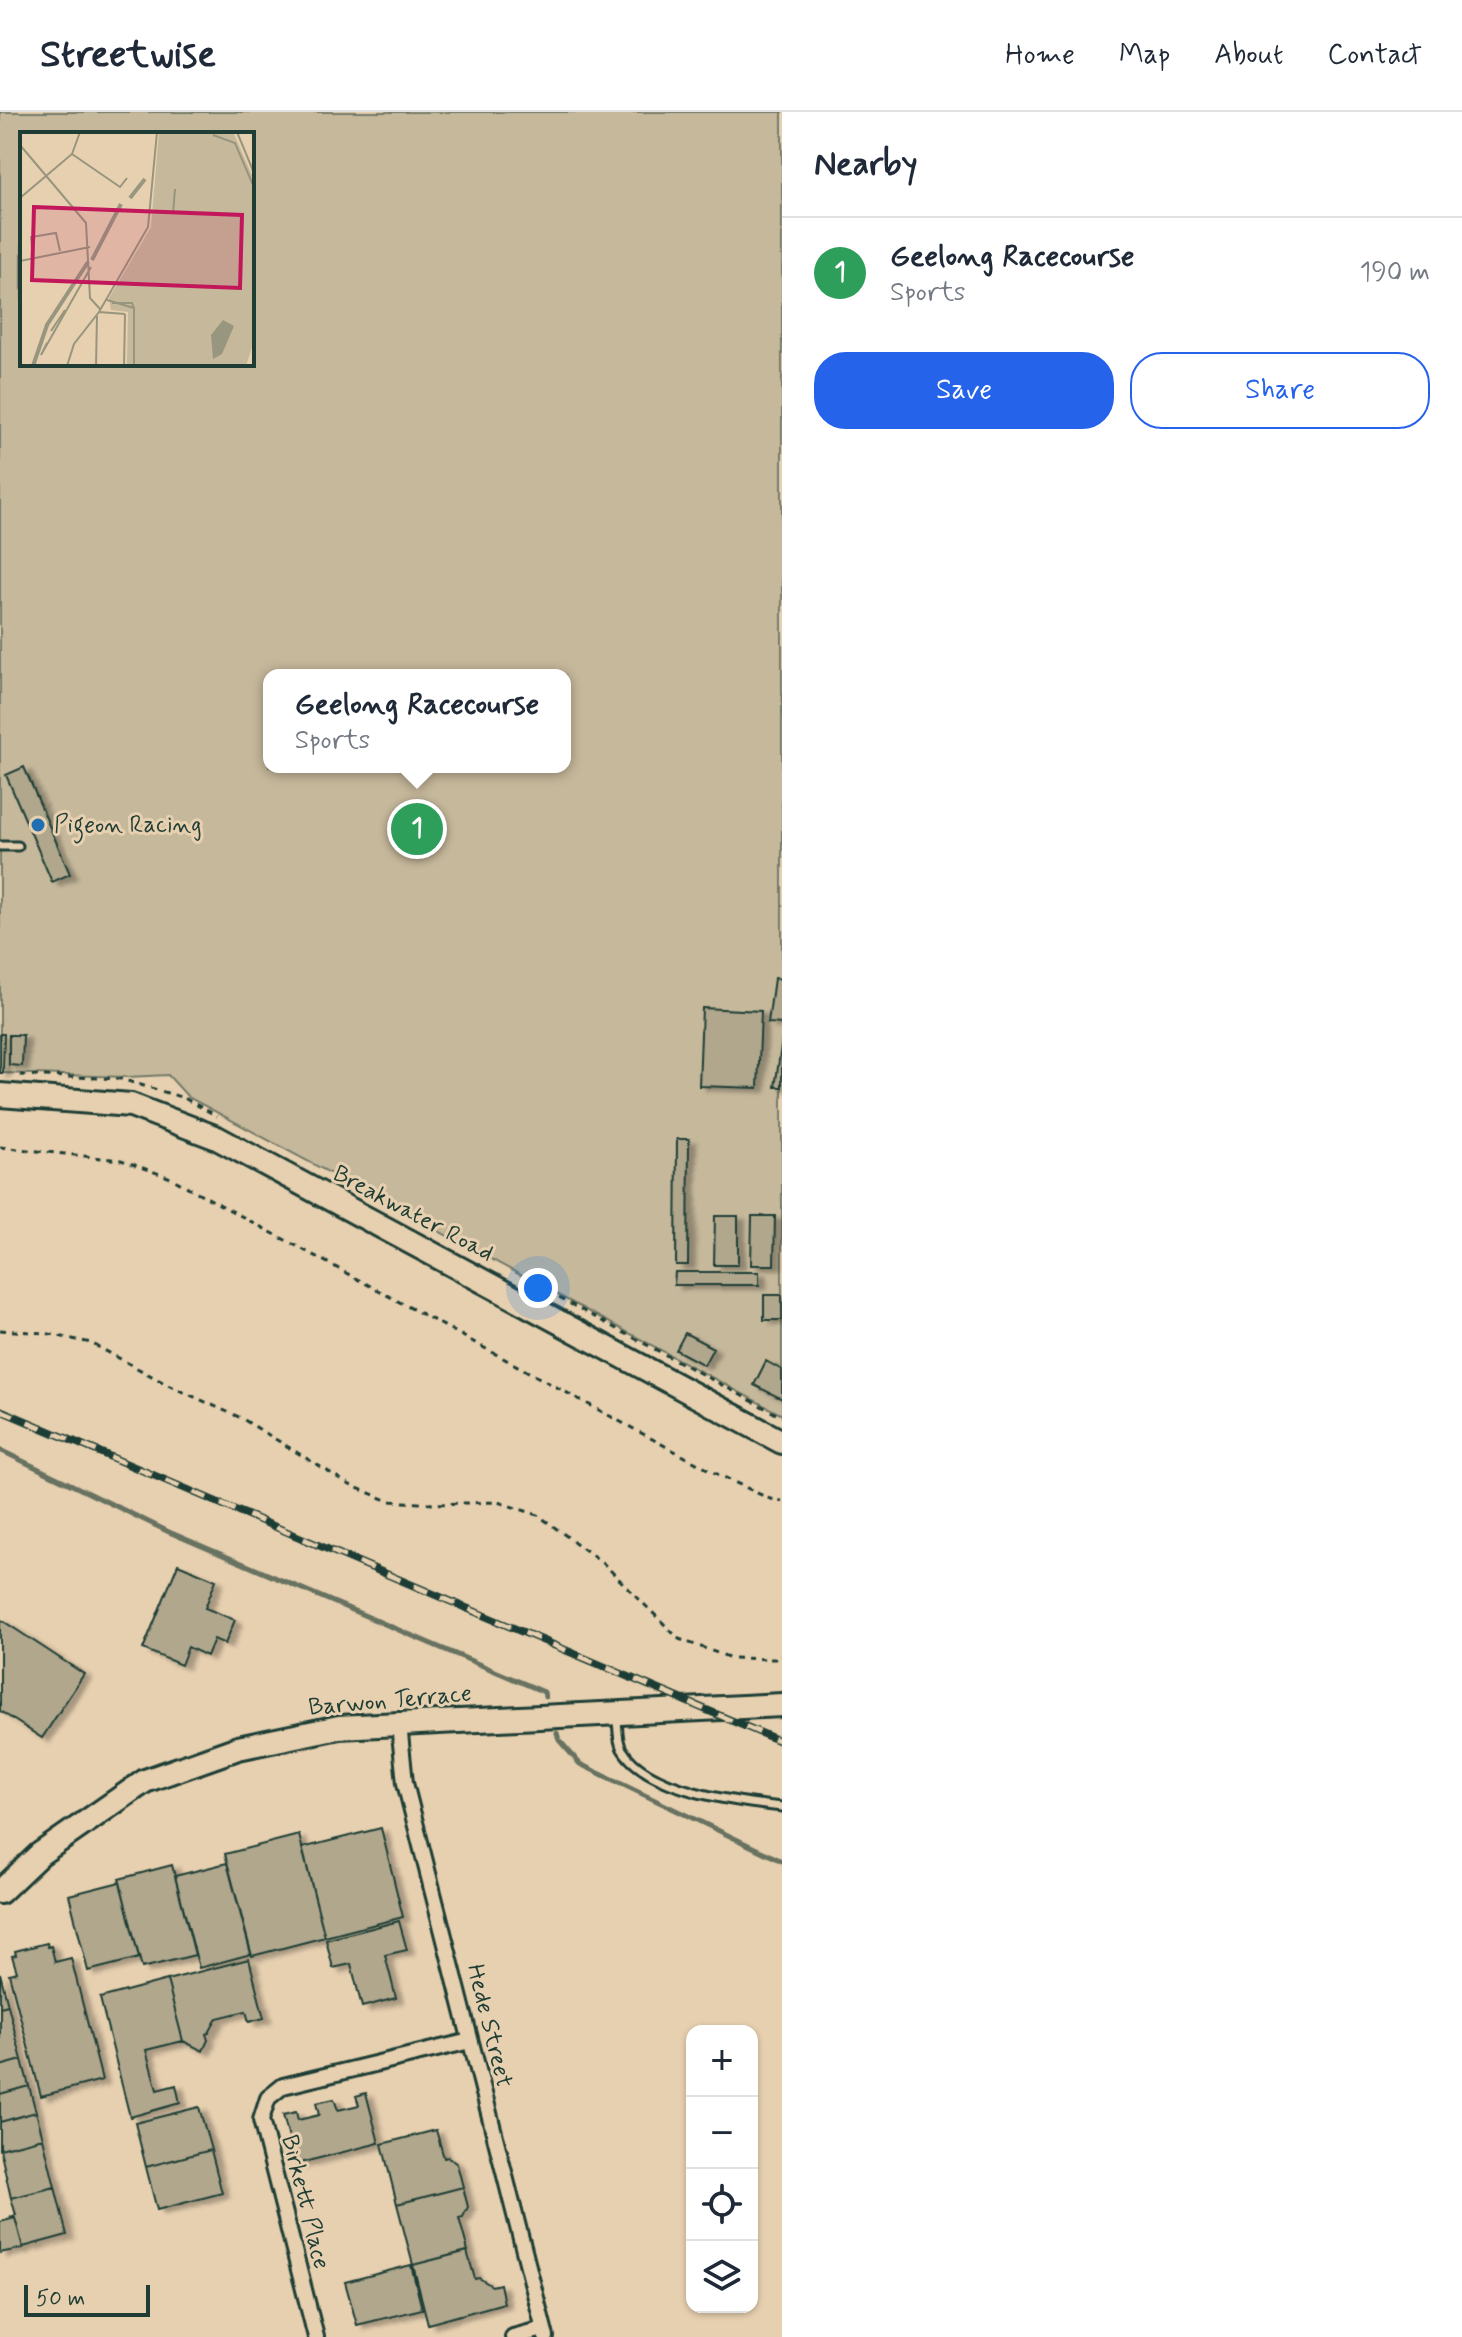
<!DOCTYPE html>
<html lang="en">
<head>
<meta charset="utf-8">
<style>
  :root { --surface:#fff; --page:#f2f2f3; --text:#1f2937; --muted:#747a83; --line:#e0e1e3; --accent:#2563eb }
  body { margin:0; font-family:Mynerve,sans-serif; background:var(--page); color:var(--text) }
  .controls { position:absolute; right:24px; bottom:24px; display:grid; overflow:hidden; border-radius:16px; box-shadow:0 2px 6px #0004 }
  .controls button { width:72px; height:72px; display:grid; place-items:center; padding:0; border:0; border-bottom:2px solid var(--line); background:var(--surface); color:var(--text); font:40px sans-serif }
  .scale { position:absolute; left:24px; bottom:20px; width:126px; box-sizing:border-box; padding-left:8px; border:4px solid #1f3d34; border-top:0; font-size:22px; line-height:28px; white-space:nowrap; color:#1f3d34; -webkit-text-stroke:6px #e7d0b0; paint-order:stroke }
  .you { position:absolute; left:538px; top:1176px; width:28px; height:28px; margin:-20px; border:6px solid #fff; border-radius:50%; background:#1a73e8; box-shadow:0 0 0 12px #1a73e833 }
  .badge { display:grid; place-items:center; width:52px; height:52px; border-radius:50%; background:var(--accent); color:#fff; font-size:26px; font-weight:700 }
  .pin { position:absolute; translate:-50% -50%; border:4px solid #fff; box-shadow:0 2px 8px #0006 }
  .popup { position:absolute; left:263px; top:557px; width:308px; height:104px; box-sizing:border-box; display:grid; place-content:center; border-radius:16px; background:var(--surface); filter:drop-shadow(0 2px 6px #0005); font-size:26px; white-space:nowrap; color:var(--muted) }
  .popup b { font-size:30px; color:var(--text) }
  .popup::after { content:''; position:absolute; left:50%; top:100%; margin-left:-16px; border:16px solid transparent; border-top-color:var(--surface) }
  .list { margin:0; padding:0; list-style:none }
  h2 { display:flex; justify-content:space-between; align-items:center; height:104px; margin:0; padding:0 32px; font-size:34px }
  h2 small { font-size:26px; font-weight:400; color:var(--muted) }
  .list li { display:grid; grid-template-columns:52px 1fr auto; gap:24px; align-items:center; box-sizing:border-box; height:112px; padding:0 32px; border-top:2px solid var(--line) }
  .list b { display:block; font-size:30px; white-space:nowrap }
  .list p { margin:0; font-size:26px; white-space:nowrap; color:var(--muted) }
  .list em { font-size:26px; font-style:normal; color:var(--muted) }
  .actions { display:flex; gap:16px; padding:24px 32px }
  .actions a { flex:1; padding:18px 0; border:2px solid var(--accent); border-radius:32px; text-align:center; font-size:28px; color:var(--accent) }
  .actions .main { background:var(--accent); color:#fff }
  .icon { flex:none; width:44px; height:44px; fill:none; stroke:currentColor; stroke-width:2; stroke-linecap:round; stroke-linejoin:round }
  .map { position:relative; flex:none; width:782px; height:2225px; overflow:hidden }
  header { display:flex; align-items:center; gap:48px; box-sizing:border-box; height:112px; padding:0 40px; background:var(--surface); border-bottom:2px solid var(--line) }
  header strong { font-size:38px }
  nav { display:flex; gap:44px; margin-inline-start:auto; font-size:28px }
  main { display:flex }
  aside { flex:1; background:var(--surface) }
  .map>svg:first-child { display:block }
  .green { fill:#c6b89b; stroke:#727a68; stroke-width:2; fill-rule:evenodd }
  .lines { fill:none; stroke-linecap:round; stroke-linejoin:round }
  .stream { stroke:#687261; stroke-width:5 }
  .building { fill:#b0a78d; stroke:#1f3d34; stroke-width:2; filter:url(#shadow) }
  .lane-casing { stroke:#1f3d34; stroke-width:13 }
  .street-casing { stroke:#1f3d34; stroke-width:20 }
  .secondary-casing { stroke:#1f3d34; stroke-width:28 }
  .path { stroke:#1f3d34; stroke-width:3; stroke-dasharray:6 6; stroke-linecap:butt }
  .lane { stroke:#e7d0b0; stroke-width:7 }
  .street { stroke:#e7d0b0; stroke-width:14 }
  .secondary { stroke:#e7d0b0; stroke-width:22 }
  .rail-casing { stroke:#1f3d34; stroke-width:8 }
  .rail { stroke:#e7d0b0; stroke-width:5; stroke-dasharray:15; stroke-linecap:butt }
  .poi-dot { fill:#1f6fb2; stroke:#e7d0b0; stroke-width:3 }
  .labels { text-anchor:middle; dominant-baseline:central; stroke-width:6; stroke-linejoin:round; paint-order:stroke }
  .poi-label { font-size:24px; fill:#1f3d34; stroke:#e7d0b0; text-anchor:start }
  .street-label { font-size:24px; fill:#1f3d34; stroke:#e7d0b0 }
  .inset-river { fill:none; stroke:#98967f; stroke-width:4 }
  .inset-road { fill:none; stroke:#97957e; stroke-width:2 }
  .view { fill:#c2185b; fill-opacity:0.15; stroke:#c2185b; stroke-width:4 }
  .inset-edge { fill:none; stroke:#1f3d34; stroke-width:4 }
</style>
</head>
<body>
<header>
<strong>Streetwise</strong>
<nav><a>Home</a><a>Map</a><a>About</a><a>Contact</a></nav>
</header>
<main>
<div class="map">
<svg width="782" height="2225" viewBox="0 0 782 2225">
  <defs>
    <filter id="shadow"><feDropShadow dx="7" dy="4" stdDeviation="2" flood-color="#0004"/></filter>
  </defs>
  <rect width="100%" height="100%" fill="#e7d0b0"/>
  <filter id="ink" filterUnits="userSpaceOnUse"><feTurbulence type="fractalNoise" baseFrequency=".0125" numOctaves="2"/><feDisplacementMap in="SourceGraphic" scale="16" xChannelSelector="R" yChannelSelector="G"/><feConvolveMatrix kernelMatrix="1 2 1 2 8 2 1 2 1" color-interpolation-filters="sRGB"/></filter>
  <g filter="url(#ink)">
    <path class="green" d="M0 0H782V1303L188 985 168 963 127 965 0 961ZM22 22H252V252H22ZM269 563H565V655H269Z"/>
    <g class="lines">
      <path class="stream" d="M0 1338 169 1420 544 1580 545 1585
        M557 1621 559 1628 580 1652 782 1749"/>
    </g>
    <path class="building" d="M24 655 70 762 52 770 6 663Z
      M774 866 782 867V912L768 911Z
      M702 896 761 899 758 976 699 974Z
      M0 922H4L3 961H0Z
      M9 923H23L22 954 9 953Z
      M782 928V975H775Z
      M677 1027H689L688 1153H676Z
      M715 1104H738V1153H714Z
      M752 1104H775L774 1153H751Z
      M675 1160H759V1173H674Z
      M764 1183H782V1208H764Z
      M685 1221 713 1236 704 1253 676 1238Z
      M766 1249 782 1258V1287L754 1273Z
      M178 1452 216 1468 205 1496 235 1508 225 1532 214 1527 207 1544 188 1535 181 1553 143 1537Z
      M0 1507 84 1562 42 1626 0 1599Z
      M381 1716 403 1805 325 1825 302 1736Z
      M299 1723 325 1825 252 1844 225 1742Z
      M227 1751 251 1842 199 1856 175 1764Z
      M172 1753 195 1843 142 1856 119 1767Z
      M120 1770 139 1846 88 1859 69 1783Z
      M399 1809 407 1838 385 1843 396 1886 362 1895 351 1852 333 1856 326 1828Z
      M47 1831 48 1835 51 1834 55 1850 71 1846 102 1968 41 1984 9 1862 17 1860 12 1844 16 1843 15 1839Z
      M249 1847 264 1906 249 1910 246 1899 217 1906 209 1921 206 1922 208 1928 203 1939 183 1929 167 1868Z
      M0 1861 8 1893 0 1895Z
      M167 1868 183 1929 146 1938 157 1978 176 1973 180 1991 130 2005 100 1886Z
      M8 1893 22 1948 0 1954V1895Z
      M22 1948 29 1974 0 1982V1954Z
      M29 1974 36 2000 0 2010V1982Z
      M366 1981 379 2031 296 2052 283 2003 296 2000 298 2008 319 2003 316 1991 334 1987 338 1998 359 1993 356 1984Z
      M199 1995 211 2038 146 2055 135 2011Z
      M36 2000 43 2026 0 2037V2010Z
      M436 2018 444 2046 448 2045 457 2052 463 2075 397 2092 382 2032Z
      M43 2026 55 2075 11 2086 0 2037Z
      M211 2038 222 2081 157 2098 146 2055Z
      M55 2075 67 2123 23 2135 15 2106 11 2105 16 2103 11 2086Z
      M463 2075 468 2095 463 2105 459 2106 468 2139 413 2153 397 2092Z
      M15 2106 23 2136 0 2141V2110Z
      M467 2139 475 2167 479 2166 492 2174 500 2172 504 2191 428 2212 413 2153Z
      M411 2153 422 2197 357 2213 345 2170Z"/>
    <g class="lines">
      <g class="lane-casing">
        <path id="lane" d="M0 734H18
          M617 1606C618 1617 617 1628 622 1637 647 1679 737 1690 782 1695"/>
      </g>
      <g class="street-casing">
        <path id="street" d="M399 1612 405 1671 546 2225
          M316 2225 261 2008 268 1986 283 1974 470 1929
          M513 2225 543 2217"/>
      </g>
      <g class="secondary-casing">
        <path id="secondary" d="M0 983 131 993 217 1026 782 1330
          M0 1780 40 1742 145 1669 238 1636 339 1615 782 1593"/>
      </g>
      <path class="path" d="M20 963 121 967 184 986 217 1004
        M0 1035 121 1048 171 1066 715 1361 770 1387 782 1389
        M559 1186 782 1305
        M0 1218 45 1221 91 1231 170 1274 241 1306 350 1373 389 1389 434 1392 498 1390 538 1403 603 1451 679 1527 731 1546 775 1547 782 1543"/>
      <use href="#lane" class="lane"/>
      <use href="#street" class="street"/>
      <use href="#secondary" class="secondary"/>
      <g class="rail-casing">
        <path id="rail" d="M0 1298 782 1630"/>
      </g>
      <use href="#rail" class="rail"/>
    </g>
  </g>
  <circle class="poi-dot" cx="38" cy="713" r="8"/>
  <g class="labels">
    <g class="poi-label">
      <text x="54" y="713">Pigeon Racing</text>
    </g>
    <g class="street-label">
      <text transform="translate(413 1102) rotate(28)">Breakwater Road</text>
      <text transform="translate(390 1589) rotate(-5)">Barwon Terrace</text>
      <text transform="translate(489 1914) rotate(76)">Hede Street</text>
      <text transform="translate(305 2090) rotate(76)">Birkett Place</text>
    </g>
  </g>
  <g transform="translate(20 20)">
    <rect width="234" height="234" fill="#e7d0b0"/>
    <path d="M139 0H213L234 48V209L226 234H107L108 180 91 178 89 166 131 95Z" fill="#c6b89b"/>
    <path d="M203 188 214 194 202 222 193 227 191 203Z" fill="#98967f"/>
    <path class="inset-river" d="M110 66 125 47M72 128 101 72M13 234 27 193 68 130"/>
    <path class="inset-road" d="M217 0 234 41M193 3 215 11 233 53M0 13 66 91 70 166 80 177M52 22 100 55 107 46M0 66 52 22 60 0M153 82 155 57M13 126 11 105 36 101 40 119M0 129 70 115M87 168 114 176V234M92 171H112L114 176M79 180 105 182M31 199 45 178M27 211 21 223 71 135M47 234 54 212 79 180 128 95 137 0M76 234 77 184M104 234 105 182"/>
    <path class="view" d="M14 75 222 83 220 156 12 148Z"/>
    <rect width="234" height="234" class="inset-edge"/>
  </g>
</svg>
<div class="controls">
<button>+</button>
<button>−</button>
<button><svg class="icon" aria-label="locate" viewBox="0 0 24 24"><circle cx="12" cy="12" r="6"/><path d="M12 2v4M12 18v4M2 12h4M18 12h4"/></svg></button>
<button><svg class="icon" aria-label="layers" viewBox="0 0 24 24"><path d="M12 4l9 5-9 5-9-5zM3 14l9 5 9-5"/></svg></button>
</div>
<div class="scale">50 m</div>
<div class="you"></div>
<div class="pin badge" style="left:417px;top:717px;background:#2e9e5b">1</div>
<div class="popup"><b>Geelong Racecourse</b>Sports</div>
</div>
<aside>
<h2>Nearby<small></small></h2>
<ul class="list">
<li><span class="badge" style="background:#2e9e5b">1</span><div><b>Geelong Racecourse</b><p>Sports</p></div><em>190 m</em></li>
</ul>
<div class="actions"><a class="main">Save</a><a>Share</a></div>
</aside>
</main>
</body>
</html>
